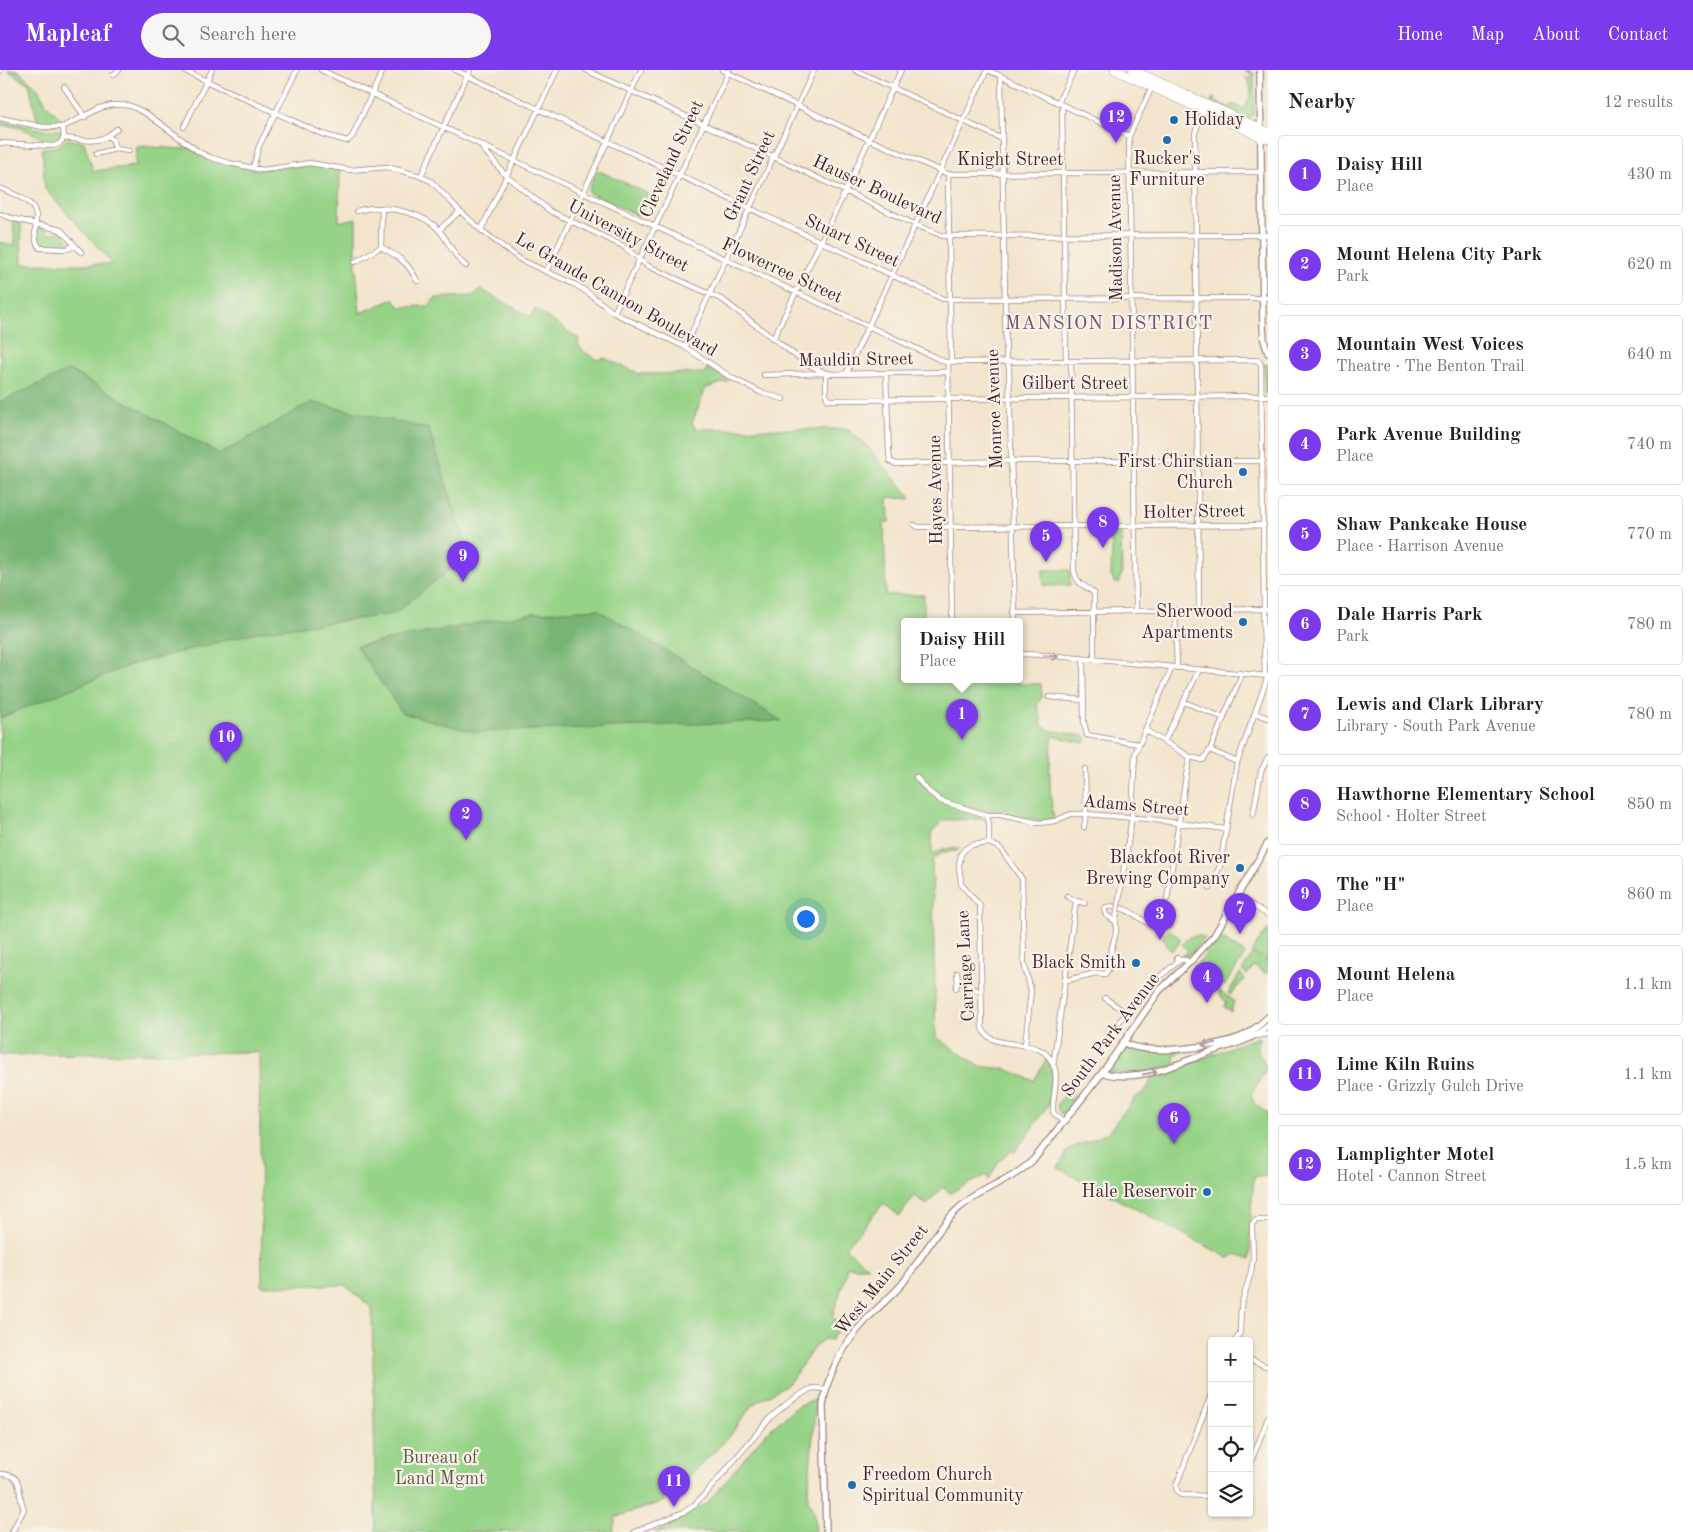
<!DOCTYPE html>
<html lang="en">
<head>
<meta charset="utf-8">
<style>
  :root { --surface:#fff; --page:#f6f6f6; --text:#222; --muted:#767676; --line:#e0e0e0; --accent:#7c3aed }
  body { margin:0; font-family:"Old Standard TT",serif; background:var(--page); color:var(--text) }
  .controls { position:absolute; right:15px; bottom:15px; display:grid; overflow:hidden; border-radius:5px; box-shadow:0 1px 4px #0004 }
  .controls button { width:45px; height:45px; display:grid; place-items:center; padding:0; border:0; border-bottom:1px solid var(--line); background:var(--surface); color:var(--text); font:25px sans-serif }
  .you { position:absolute; left:805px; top:848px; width:18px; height:18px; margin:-12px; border:4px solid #fff; border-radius:50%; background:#1a73e8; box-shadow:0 0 0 8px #1a73e833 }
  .badge { display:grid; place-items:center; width:32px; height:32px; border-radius:50%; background:var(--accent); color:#fff; font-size:16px; font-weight:700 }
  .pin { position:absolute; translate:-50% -41px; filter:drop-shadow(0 1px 2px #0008) }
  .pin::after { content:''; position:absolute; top:26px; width:18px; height:15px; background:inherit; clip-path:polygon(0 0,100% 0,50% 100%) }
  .popup { position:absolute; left:901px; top:548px; width:122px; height:65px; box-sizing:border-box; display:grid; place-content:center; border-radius:5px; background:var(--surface); filter:drop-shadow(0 1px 4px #0005); font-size:16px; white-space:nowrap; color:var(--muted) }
  .popup b { font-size:19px; color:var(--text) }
  .popup::after { content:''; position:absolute; left:50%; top:100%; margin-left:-10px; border:10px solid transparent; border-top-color:var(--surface) }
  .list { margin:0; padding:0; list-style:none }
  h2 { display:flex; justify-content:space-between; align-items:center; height:65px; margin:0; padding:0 20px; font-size:21px }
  h2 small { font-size:16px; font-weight:400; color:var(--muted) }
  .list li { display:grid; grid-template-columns:32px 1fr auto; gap:15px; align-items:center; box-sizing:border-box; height:80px; margin:0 10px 10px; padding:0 10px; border:1px solid var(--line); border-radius:5px }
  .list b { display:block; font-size:19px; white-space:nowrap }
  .list p { margin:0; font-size:16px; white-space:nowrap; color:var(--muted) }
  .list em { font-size:16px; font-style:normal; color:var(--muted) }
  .icon { flex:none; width:28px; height:28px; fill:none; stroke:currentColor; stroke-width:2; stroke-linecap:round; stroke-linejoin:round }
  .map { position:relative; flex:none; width:1268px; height:1462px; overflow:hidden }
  header { display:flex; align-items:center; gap:30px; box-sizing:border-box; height:70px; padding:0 25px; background:var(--accent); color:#fff }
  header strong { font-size:24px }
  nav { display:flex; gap:28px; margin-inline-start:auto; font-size:18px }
  .search { width:350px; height:45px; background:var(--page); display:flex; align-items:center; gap:12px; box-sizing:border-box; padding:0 18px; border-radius:28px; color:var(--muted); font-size:19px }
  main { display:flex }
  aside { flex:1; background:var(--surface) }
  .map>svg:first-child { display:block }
  .green { fill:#96d387; stroke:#707959 }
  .forest { fill:#78b574; stroke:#616a50 }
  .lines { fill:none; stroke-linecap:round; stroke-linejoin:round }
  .street-casing { stroke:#9e827c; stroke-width:6 }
  .secondary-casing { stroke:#9e827c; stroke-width:8 }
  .highway-casing { stroke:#9e827c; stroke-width:9 }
  .street { stroke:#fff; stroke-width:4.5 }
  .secondary { stroke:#fff; stroke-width:5.5 }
  .highway { stroke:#fff; stroke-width:8 }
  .street-bridge-casing { stroke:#9e827c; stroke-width:6; stroke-linecap:butt }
  .street-bridge { stroke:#fff; stroke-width:4.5 }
  .oneway { stroke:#ae9aa0 }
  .poi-dot { fill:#1f6fb2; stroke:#f7f3e8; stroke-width:2 }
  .labels { text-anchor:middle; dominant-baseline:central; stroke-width:4.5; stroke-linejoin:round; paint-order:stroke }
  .poi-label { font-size:18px; fill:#4a1f2b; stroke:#f7f3e8; text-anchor:end }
  .street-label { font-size:18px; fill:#4a1f2b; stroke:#f7f3e8 }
  .park-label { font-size:18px; fill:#615547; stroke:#f7f3e8 }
  .neighbourhood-label { font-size:19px; letter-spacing:1px; fill:#755471; stroke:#f7f3e8 }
</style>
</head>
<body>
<header>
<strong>Mapleaf</strong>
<div class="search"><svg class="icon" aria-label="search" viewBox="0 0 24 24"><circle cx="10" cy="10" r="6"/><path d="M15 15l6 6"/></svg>Search here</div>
<nav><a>Home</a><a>Map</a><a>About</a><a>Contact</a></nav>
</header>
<main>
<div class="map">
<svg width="1268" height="1462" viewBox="0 0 1268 1462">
  <rect width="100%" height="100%" fill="#f7f3e8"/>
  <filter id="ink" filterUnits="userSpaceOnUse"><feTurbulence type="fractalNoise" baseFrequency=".02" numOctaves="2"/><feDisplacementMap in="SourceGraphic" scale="10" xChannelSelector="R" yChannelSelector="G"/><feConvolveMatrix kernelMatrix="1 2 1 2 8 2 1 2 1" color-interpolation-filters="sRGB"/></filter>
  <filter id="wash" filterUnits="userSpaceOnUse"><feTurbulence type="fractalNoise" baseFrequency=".0096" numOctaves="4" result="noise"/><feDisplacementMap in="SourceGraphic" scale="20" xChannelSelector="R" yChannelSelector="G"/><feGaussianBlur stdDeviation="1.12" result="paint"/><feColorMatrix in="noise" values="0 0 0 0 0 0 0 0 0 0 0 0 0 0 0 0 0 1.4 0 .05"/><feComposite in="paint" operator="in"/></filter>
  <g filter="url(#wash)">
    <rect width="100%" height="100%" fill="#f3e5cd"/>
    <path class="green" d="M7 0H17L37 17 46 34 66 54 46 56 38 54 29 14Z
      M1244 0H1249L1254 4V44L1250 48 1247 49 1211 32 1212 29 1216 28 1215 32 1230 38 1232 34 1244 39C1251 27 1254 18 1245 6L1250 9 1252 4Z
      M0 50 45 60H60L62 63C60 74 52 73 43 73V70C31 60 15 56 0 55Z
      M67 69 84 72 93 101 135 96 137 76 183 79 187 76 198 83 256 100 309 95 340 100 339 152 356 148V198L360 243 394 229 400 237 428 236 435 228 473 226 481 219C497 230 515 237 531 247L535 239 579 269 578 275 584 282 598 290 604 288 636 302 637 304 707 303V297L729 311 706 318 692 353 696 359H847L864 373 911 428 909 429 888 427 889 452 884 453 886 525H924V551H904V609H1017L1018 614H1041L1042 627 1037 635 1041 648 1042 656 1049 660 1085 666 1087 670 1084 673 1053 666C1048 694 1049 721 1054 749L1042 751 978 739V742L983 746 985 749 944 750 932 762V785L942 779 959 778 957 781 943 782 932 790 936 967 979 996 1006 999 1034 1011 1047 988 1052 1005 1049 1034 1015 1082 1011 1081 998 1092 989 1110 987 1105 950 1123 942 1117 927 1135 915 1126 899 1146 884 1133 845 1178 868 1197H846V1205L832 1247 841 1255 831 1270 824 1269 816 1275 789 1313 752 1335 730 1366 665 1431 616 1447 613 1462H376L372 1238 345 1215 262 1216 259 982 0 985V172L15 176 13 150 21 153 22 194H113L45 119 42 78 57 77Z
      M597 100 649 124 639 146 589 123 588 120Z
      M40 157 44 158 47 163 51 164 60 161 71 173 69 176 41 177 37 173V159Z
      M1264 294 1268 295V324H1265Z
      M1099 461H1121L1122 505H1120V513H1115L1111 506 1112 475 1111 471H1096Z
      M1043 500H1070V515L1044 516Z
      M1268 859V889L1267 890 1251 882Z
      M1170 860 1181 869 1177 876 1171 881 1166 875 1163 867Z
      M1198 865 1205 868 1188 886 1181 887 1188 881 1182 874 1189 867Z
      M1220 867 1245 884 1225 915 1221 916 1192 897 1203 888Z
      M1252 884 1264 891H1268V902L1266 904 1254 896 1247 905 1242 901Z
      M1240 904 1245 908 1231 925 1228 923Z
      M1220 921 1234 931 1231 942 1224 937 1227 933 1218 923Z
      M1259 967 1258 981 1267 998 1251 1025 1255 1035 1268 1043V1106H1254L1250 1154V1190L1236 1184 1229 1188 1058 1098 1069 1079 1092 1070 1107 1063 1136 1027 1144 1022 1150 1013 1151 1005C1188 998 1222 978 1259 967Z
      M1126 979 1152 982 1190 979 1174 985 1176 995C1154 1001 1133 1005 1110 1002Z
      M1076 1024H1078L1064 1044H1061C1054 1036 1059 1031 1065 1025L1071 1030Z
      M816 1329 808 1424V1431L815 1444V1462H654L662 1460 708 1432 764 1365 799 1335Z"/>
    <path class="forest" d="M69 300 220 384 311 332 429 359 469 484 394 544 257 562 130 595 0 648V332Z
      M597 539 782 651 474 662 402 643 356 576 533 543Z"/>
  </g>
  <g filter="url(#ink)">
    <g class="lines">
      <g class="street-casing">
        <path id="street" d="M183 0 322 64 347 71 352 67 383 0
          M321 0 945 292 1256 290 1259 291 1261 295 1264 539 1263 544 1265 606
          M455 0 943 229 1268 228
          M586 0 774 87 916 155 943 166 1268 165
          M722 0 868 69 948 104 1261 102
          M855 0 1002 69
          M988 0 1129 66
          M0 1V0
          M113 5 119 0
          M1001 6 1006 287 1009 298 1015 551
          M64 17 85 47
          M1058 33 1074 0
          M1062 35 1066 291
          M0 48 43 57H63L100 38 112 35H123L131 36 147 44 199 82 209 87 229 93 263 100 310 93 350 100 387 97 417 105 431 111 460 141 481 160 521 190 576 215 587 222 614 243 685 277 732 308 760 322 783 329
          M184 57 212 0
          M107 66 117 59
          M64 68C78 69 94 74 107 66L113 70 115 79
          M0 73 53 76 59 74 64 68 63 57
          M480 75 506 106 550 141 623 176 648 196 723 230 796 286 811 296 826 303V325L828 330 1268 326
          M96 84 115 79 129 81
          M253 98 259 76 297 0
          M948 104 951 291
          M421 106 470 0
          M0 118C10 122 25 128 32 136 42 148 29 166 40 178L68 179 75 175
          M357 141C380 133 422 142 438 159 449 170 453 187 466 196
          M0 144 11 148 61 160 81 182
          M439 160 460 141
          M481 160 557 0
          M381 177 382 138
          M355 192 381 177C399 187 408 192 417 211
          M546 202 641 0
          M614 243 729 1
          M773 269 845 122 901 0
          M685 277 814 0
          M1071 291 1074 500C1077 516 1084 514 1094 523V589
          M948 292 952 547
          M886 303 889 383 890 391 896 394 1011 391H1263
          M846 304 987 0
          M764 305 826 303 833 304 948 302
          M914 455 918 457 1264 455
          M1175 540 1177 598
          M1199 540 1195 63 1203 41
          M1136 541 1129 66 1153 15
          M1014 543 1268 539
          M1020 584 1046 585 1268 606
          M1083 589 1084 653 1087 665 1138 674
          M1049 627 1083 630
          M1184 632 1224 648
          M1255 643 1268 648
          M1145 660 1190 687 1203 690 1210 680 1242 604
          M1164 672 1199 600
          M1210 680 1237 692
          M916 707 927 720 941 731 987 745 989 755V773
          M987 745H1001L1039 753 1055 751 1071 744H1086L1148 749 1225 759
          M1253 745 1261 701 1268 687
          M1084 757 1086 744 1085 699
          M1210 818 1220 796 1237 693 1268 606
          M1067 826 1076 831 1085 833
          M1238 826 1268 845
          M1119 829 1132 747 1135 684 1172 597
          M1167 829 1186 706 1190 687
          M1115 851 1106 845 1104 839 1106 837C1123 833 1140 849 1154 857L1159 859 1162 856H1170
          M1177 888 1180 890H1186L1189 893
          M957 903 958 911 981 922
          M1064 911 1096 903 1105 904 1108 900 1110 885 1116 862V848
          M956 918 958 911
          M1105 928 1126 943
          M1110 962 1157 909 1180 890
          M1256 966 1268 964
          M1025 975 1031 921 1024 893 1022 809 1000 778 989 773 972 775 965 779 961 784 959 795 961 814 980 836 982 958C994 986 1044 960 1055 999 1058 1013 1052 1028 1053 1042L1063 1052
          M1053 996 1076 831
          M1235 1271 1240 1263 1241 1236 1251 1202 1253 1189 1252 1154 1256 1150H1268
          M1249 1289 1268 1297
          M1212 1322 1176 1416 1177 1421 1181 1425 1212 1426
          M1249 1397 1268 1348
          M0 1404C26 1404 16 1423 24 1439L12 1462
          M634 1462 684 1442 692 1437 708 1421 771 1347 789 1332 808 1320 813 1318 825 1319"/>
      </g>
      <g class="secondary-casing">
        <path id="secondary" d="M1260 0 1263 257 1264 270 1268 283
          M1123 972C1146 987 1219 977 1243 966 1252 961 1261 954 1268 947
          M1102 1003C1141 1013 1177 994 1213 981 1232 975 1252 970 1268 956
          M826 1462 823 1336C826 1305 845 1272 867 1249 878 1237 891 1227 902 1214 920 1191 938 1157 959 1138 982 1119 1014 1110 1035 1088L1102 1003 1160 920 1191 891 1214 866 1268 773"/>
      </g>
      <g class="highway-casing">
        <path id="highway" d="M1115 0 1261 67 1268 69
          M1133 0 1268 62"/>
      </g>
      <use href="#street" class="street"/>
      <use href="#secondary" class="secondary"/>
      <use href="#highway" class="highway"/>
      <g class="street-bridge-casing">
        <path id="street-bridge" d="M1116 848 1119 829"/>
      </g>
      <use href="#street-bridge" class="street-bridge"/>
    </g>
    <defs><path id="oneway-shaft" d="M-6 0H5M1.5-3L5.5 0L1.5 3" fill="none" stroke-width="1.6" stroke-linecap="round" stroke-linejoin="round" transform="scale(1.25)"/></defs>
    <g class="oneway">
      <use href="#oneway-shaft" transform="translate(1051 586) rotate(5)"/>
      <use href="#oneway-shaft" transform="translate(1209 974) rotate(170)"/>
      <use href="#oneway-shaft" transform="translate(1150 1003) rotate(-11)"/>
    </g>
  </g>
  <g class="poi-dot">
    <circle cx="1174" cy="50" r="5"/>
    <circle cx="1167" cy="70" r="5"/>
    <circle cx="1243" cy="402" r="5"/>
    <circle cx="1243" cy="552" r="5"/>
    <circle cx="1240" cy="798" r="5"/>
    <circle cx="1136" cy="893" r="5"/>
    <circle cx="1207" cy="1122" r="5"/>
    <circle cx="852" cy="1415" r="5"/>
  </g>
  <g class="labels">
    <g class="poi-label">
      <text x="1184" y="50" text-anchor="start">Holiday</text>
      <text x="1167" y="89" text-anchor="middle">Rucker's<tspan x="1167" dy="21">Furniture</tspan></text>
      <text x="1233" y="392">First Chirstian<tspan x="1233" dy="21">Church</tspan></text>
      <text x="1233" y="542">Sherwood<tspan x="1233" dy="21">Apartments</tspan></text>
      <text x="1230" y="788">Blackfoot River<tspan x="1230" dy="21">Brewing Company</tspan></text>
      <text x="1126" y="893">Black Smith</text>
      <text x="1197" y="1122">Hale Reservoir</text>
      <text x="862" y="1405" text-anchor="start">Freedom Church<tspan x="862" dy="21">Spiritual Community</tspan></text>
    </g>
    <g class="street-label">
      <text transform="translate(672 89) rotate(-65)">Cleveland Street</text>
      <text x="1010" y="90">Knight Street</text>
      <text transform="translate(750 106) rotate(-65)">Grant Street</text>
      <text transform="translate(877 120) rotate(25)">Hauser Boulevard</text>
      <text transform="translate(628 166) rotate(28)">University Street</text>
      <text transform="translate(1116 168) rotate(-91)">Madison Avenue</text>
      <text transform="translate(852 171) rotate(25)">Stuart Street</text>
      <text transform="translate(782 201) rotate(25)">Flowerree Street</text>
      <text transform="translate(616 225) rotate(30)">Le Grande Cannon Boulevard</text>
      <text transform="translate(856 290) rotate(-1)">Mauldin Street</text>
      <text x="1075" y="314">Gilbert Street</text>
      <text transform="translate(995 339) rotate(-92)">Monroe Avenue</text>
      <text transform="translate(936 420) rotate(-91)">Hayes Avenue</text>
      <text transform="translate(1194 442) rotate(-1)">Holter Street</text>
      <text transform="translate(1136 736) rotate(5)">Adams Street</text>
      <text transform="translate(966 896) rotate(-93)">Carriage Lane</text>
      <text transform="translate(1111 965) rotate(-53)">South Park Avenue</text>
      <text transform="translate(882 1210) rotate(-51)">West Main Street</text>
    </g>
    <g class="park-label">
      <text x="440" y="1388">Bureau of<tspan x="440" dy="21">Land Mgmt</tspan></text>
    </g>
    <g class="neighbourhood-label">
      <text x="1109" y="254">MANSION DISTRICT</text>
    </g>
  </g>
</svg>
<div class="controls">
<button>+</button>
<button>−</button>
<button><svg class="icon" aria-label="locate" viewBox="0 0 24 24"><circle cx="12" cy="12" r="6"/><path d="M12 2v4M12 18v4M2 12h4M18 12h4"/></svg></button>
<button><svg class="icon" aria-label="layers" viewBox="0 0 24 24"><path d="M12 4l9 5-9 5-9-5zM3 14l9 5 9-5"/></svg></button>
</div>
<div class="you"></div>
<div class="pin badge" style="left:962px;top:670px">1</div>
<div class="popup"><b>Daisy Hill</b>Place</div>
<div class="pin badge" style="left:466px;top:770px">2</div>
<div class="pin badge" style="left:1160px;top:870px">3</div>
<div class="pin badge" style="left:1207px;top:933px">4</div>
<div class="pin badge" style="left:1046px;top:492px">5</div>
<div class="pin badge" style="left:1174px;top:1074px">6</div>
<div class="pin badge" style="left:1240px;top:864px">7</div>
<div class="pin badge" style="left:1103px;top:478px">8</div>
<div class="pin badge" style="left:463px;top:512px">9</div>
<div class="pin badge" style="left:226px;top:693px">10</div>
<div class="pin badge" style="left:674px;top:1437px">11</div>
<div class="pin badge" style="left:1116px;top:73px">12</div>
</div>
<aside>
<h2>Nearby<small>12 results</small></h2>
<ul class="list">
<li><span class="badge">1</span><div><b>Daisy Hill</b><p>Place</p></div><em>430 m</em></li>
<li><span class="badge">2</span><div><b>Mount Helena City Park</b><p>Park</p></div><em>620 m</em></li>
<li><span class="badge">3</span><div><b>Mountain West Voices</b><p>Theatre · The Benton Trail</p></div><em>640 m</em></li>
<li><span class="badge">4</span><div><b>Park Avenue Building</b><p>Place</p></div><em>740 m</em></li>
<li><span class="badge">5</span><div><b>Shaw Pankcake House</b><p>Place · Harrison Avenue</p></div><em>770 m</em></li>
<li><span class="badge">6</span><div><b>Dale Harris Park</b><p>Park</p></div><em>780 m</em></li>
<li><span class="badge">7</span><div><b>Lewis and Clark Library</b><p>Library · South Park Avenue</p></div><em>780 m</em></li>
<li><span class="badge">8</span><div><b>Hawthorne Elementary School</b><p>School · Holter Street</p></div><em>850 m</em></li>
<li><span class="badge">9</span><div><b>The &quot;H&quot;</b><p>Place</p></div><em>860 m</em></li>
<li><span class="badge">10</span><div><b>Mount Helena</b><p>Place</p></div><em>1.1 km</em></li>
<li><span class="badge">11</span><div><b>Lime Kiln Ruins</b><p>Place · Grizzly Gulch Drive</p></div><em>1.1 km</em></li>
<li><span class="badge">12</span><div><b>Lamplighter Motel</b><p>Hotel · Cannon Street</p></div><em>1.5 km</em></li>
</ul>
</aside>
</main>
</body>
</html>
